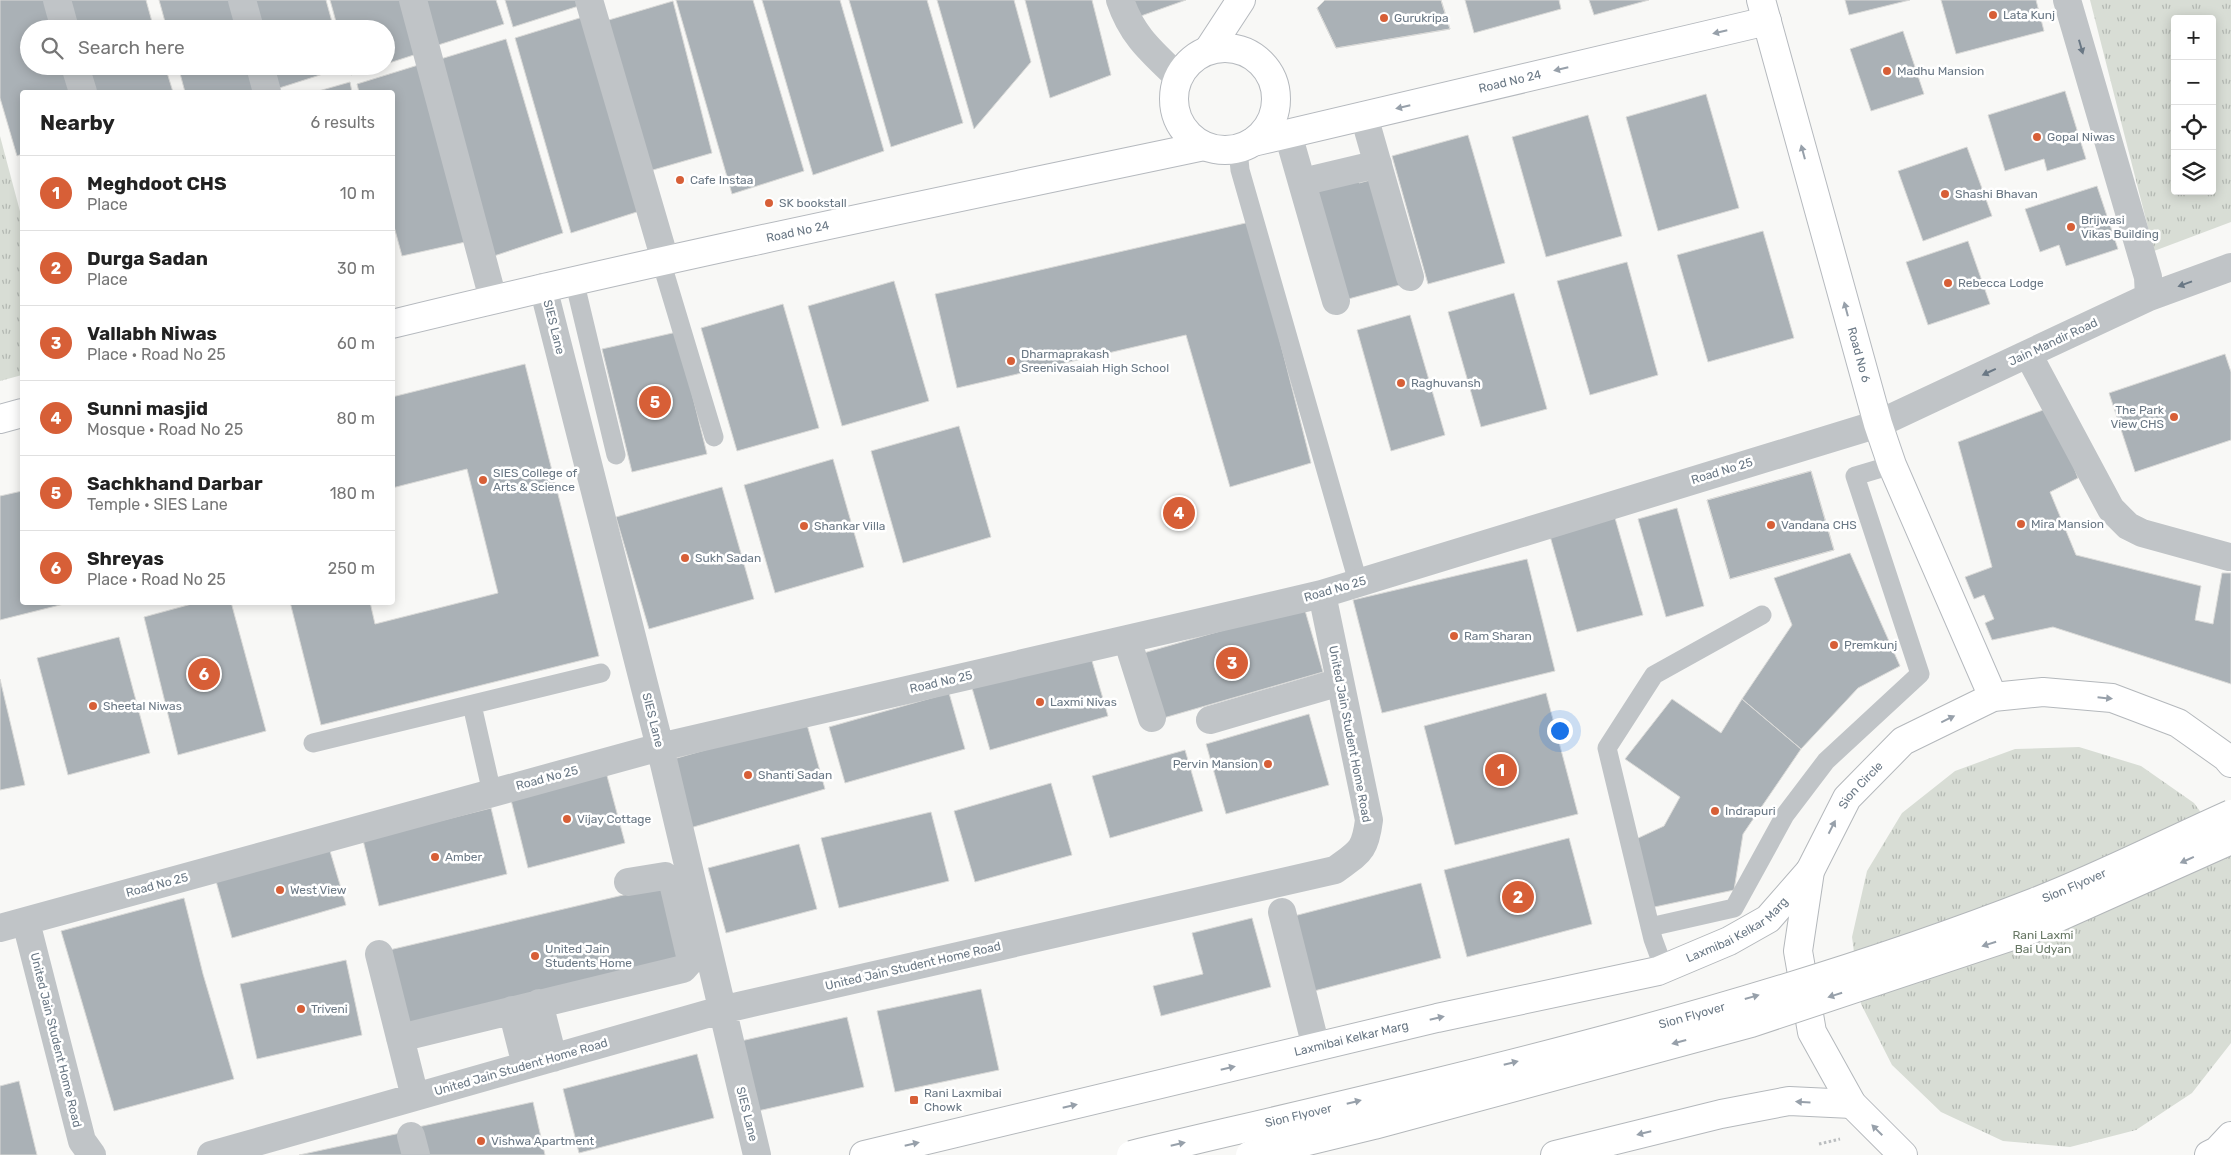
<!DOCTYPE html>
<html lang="en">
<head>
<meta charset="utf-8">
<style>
  :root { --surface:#fff; --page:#f2f2f2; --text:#222; --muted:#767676; --line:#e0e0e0; --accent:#d75f37 }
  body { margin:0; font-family:Rubik,sans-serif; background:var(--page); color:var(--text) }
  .controls { position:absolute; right:15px; top:15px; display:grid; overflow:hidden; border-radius:5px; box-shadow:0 2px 12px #0003 }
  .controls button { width:45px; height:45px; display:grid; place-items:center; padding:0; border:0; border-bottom:1px solid var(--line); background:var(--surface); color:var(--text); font:25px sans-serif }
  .you { position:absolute; left:1559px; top:730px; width:18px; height:18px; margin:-12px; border:4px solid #fff; border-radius:50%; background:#1a73e8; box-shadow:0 0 0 8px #1a73e833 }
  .badge { display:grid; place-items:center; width:32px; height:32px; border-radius:50%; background:var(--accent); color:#fff; font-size:16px; font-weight:700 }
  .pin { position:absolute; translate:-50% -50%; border:2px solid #fff; box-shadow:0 1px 5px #0006 }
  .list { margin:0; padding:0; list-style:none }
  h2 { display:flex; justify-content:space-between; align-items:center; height:65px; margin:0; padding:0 20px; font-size:21px }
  h2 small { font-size:16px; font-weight:400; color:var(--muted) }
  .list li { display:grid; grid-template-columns:32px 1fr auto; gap:15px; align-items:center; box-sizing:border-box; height:75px; padding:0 20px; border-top:1px solid var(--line) }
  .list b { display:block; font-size:19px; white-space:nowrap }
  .list p { margin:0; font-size:16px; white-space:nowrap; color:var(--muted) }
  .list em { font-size:16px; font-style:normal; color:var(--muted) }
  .icon { flex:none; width:28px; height:28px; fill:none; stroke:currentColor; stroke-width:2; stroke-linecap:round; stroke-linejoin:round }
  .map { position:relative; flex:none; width:2231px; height:1155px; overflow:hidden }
  .search { position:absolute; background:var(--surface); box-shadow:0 2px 12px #0003; left:20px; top:20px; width:375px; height:55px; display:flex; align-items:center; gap:12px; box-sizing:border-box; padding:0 18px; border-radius:28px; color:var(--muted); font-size:19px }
  .panel { position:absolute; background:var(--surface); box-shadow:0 2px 12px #0003; left:20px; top:90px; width:375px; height:515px; border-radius:5px }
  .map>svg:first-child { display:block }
  .grass { fill:url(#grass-tufts); fill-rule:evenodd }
  .building { fill:#aab1b6; stroke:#dadad8 }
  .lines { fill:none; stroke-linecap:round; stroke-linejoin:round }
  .secondary-casing { stroke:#b5b9be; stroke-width:30 }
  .primary-casing { stroke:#b4b8bc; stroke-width:30 }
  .path { stroke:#babdbf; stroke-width:3; stroke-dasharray:2.5 2.5; stroke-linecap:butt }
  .lane { stroke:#c0c4c7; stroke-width:19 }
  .street { stroke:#c0c4c7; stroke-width:28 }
  .secondary { stroke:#fff; stroke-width:28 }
  .primary { stroke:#fff; stroke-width:28 }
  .highway-bridge-casing { stroke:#b3b7ba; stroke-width:30; stroke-linecap:butt }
  .highway-bridge { stroke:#fff; stroke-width:28 }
  .oneway { fill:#97a0aa }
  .oneway2 { fill:#6a7885 }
  .poi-dot { fill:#d75f37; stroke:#fff; stroke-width:2 }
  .labels { text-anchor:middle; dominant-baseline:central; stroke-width:5; stroke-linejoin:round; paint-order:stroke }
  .poi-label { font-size:12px; fill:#6a7885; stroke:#fff; text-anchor:start }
  .street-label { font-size:12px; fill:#6a7885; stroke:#fff }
  .park-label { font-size:12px; fill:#677764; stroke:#fff }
</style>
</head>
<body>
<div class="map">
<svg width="2231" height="1155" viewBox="0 0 2231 1155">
  <defs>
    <pattern id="grass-tufts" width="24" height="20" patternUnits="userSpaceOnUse" patternTransform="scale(1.25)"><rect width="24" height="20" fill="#d8ddd5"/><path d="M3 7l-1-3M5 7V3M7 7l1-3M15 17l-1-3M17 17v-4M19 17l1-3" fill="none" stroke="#b3b8b2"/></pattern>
  </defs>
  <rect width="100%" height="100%" fill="#f8f8f6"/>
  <path class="grass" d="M2090 0H2231V222L2154 251ZM2175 19H2212V191H2175Z
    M0 136 22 219V375L0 381Z
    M2079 747 2141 766 2194 803 2231 854V1043L2192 1093 2136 1130 2070 1147 2003 1141 1941 1112 1892 1065 1861 1004 1852 937 1867 871 1902 813 1955 771 2015 749Z"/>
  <path class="building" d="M0 0H49L58 29H29V66H69L77 92H22V154L17 156 0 98Z
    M68 0H146L154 29H76Z
    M159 0H236L245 29H167Z
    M247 0H326L334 29H256Z
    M330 0H408L423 52 386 64V29H338Z
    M418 0H496L504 24 432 47Z
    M505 0H584L585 4 513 27Z
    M676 0H753L804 171 732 194Z
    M762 0H840L884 151 813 175Z
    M849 0H927L963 123 891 147Z
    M937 0H1014L1031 62 974 129Z
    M1025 0H1092L1111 75 1050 98Z
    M1133 0H1186L1138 17Z
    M1325 0H1441L1450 29 1336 48 1317 8Z
    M1325 0H1441L1450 29 1336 48 1317 8Z
    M1465 0H1559L1561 9 1474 33Z
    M1589 0H1649L1594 15Z
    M1845 0H1910L1849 15Z
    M1941 0H2036L2044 31 1956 54Z
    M673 1 712 153 646 172 602 22Z
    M586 16 643 210 571 233 515 38Z
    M1903 31 1924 94 1871 111 1850 49Z
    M506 39 563 233 491 257 434 61Z
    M428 62 470 241 402 256 392 219V92H359L357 84Z
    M87 66H165L173 92H94Z
    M178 66H256L253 92H185Z
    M266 66H345V67L273 90Z
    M349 66H380L351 75Z
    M350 82 352 92H315Z
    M2065 91 2086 159 2047 171 2044 159 2005 171 1988 115Z
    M1706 94 1739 208 1658 231 1626 117Z
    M1588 115 1622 236 1546 257 1512 137Z
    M1468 135 1505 263 1428 284 1392 156Z
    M1967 147 1992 216 1923 241 1898 171Z
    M1357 175 1359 183 1378 178 1407 283 1341 301 1309 188Z
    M2097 186 2118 249 2066 266 2059 245 2040 252 2025 209Z
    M1250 222 1311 463 1230 487 1186 335 957 388 935 294Z
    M1763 231 1794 338 1708 362 1677 255Z
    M1968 241 1990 304 1928 325 1906 262Z
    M1627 262 1658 375 1590 395 1557 281Z
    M894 281 929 401 842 426 808 306Z
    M1514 293 1547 409 1481 427 1448 312Z
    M783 304 819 428 737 451 701 328Z
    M1410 315 1445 435 1391 451 1357 330Z
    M677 332 707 454 632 472 602 349Z
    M2225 354 2231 372V440L2135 472 2109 393Z
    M525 364 599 656 321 725 290 602H370L375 624 498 593 467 469 392 488V397Z
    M2051 407 2078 478 2050 492 2076 555 2201 586 2195 620 2213 624 2222 573H2231V684L2053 627 1992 640 1985 623 1994 619 1984 595 1974 599 1965 577 1992 567 1958 442Z
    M959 426 991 537 903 563 871 451Z
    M833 459 864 567 775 593 744 485Z
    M1811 471 1834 550 1730 579 1707 500Z
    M1811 471 1834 550 1730 579 1707 500Z
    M722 487 754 599 649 629 616 517Z
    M22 491V602H72L0 620V496Z
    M1677 508 1704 606 1666 617 1638 519Z
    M1615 518 1643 615 1577 632 1550 536Z
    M1850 553 1900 666 1858 688 1801 749 1742 699 1792 625 1774 578Z
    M1527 559 1555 671 1382 713 1353 600Z
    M199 602H231L266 731 178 755 144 617Z
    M1304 607 1323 672 1160 719 1140 654Z
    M119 637 150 753 68 775 37 658Z
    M1090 654 1108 716 990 750 972 688Z
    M0 679 25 785 0 790Z
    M949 693 965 749 845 783 829 727Z
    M1546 693 1578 814 1455 845 1424 726Z
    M1672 699 1721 733 1742 699 1801 749 1743 834 1734 890 1645 909 1634 840 1664 826 1680 797 1625 759Z
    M1309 714 1329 785 1226 814 1206 744Z
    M806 721 825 789 690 828 670 760Z
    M1185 750 1203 811 1110 838 1092 776Z
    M606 772 625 843 528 868 510 796Z
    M1051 783 1072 855 975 882 954 811Z
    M491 808 507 874 379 906 363 840Z
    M931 812 949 881 839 908 821 838Z
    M1569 838 1592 924 1467 957 1444 870Z
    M327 841 346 905 232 938 214 874Z
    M799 844 817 909 726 933 708 868Z
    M1421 883 1441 958 1314 991 1294 916Z
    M666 885 685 961 403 1027 385 951Z
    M184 898 203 974 234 1079 114 1111 61 931Z
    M1252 918 1271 987 1161 1016 1153 986 1203 974 1192 933Z
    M346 960 362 1035 257 1059 240 984Z
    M981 989 999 1070 895 1092 877 1011Z
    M847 1017 864 1087 749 1113 732 1043Z
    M697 1054 714 1118 579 1153 563 1089Z
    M19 1081 37 1155H0V1086Z
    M533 1102 545 1155H424L418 1127Z
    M405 1132 410 1155H299Z"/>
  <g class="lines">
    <g class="secondary-casing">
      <g id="secondary">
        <path id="s1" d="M1761 0 1878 424 1892 465 1993 697"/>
        <circle cx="1225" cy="99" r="51"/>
        <path d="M1209 49 1241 0"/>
        <path id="s2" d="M1253 142 1767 21"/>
        <path id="s3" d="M392 324C662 258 933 203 1204 146"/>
        <path d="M0 419 22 413"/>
      </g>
    </g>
    <g class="primary-casing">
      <g id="primary">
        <path id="s4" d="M864 1155 1437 1018 1658 971 1729 941 1768 919 1810 871"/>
        <path d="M1555 1155 1721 1114 1789 1101 1852 1104"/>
        <path id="s5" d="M1903 1155 1852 1104 1812 1032 1798 951 1810 871 1847 798 1903 741 1993 697 2043 692 2112 698 2178 723 2226 757 2231 763"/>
        <path d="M2209 1155 2217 1151 2231 1136"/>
      </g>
    </g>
    <path class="path" d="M1819 1144 1840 1139"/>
    <path class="lane" d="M1238 149 1240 170 1358 582
      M661 261 714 437
      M574 280 616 455
      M472 705 492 793
      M313 743 601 673
      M1650 927 1734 908 1785 815 1826 761 1920 674 1855 476 1892 465
      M1664 969 1653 939 1607 748 1654 675 1762 615"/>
    <path class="street" d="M57 0 65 29
      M242 0 250 29
      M413 0 493 299
      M589 0 665 260
      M1120 0C1132 36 1152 52 1179 78
      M2067 0 2148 277 2149 297
      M75 66 83 92
      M260 66 267 92
      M1364 116 1410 277
      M1288 134 1336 301
      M1302 182 1378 164
      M543 287 660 747 757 1155
      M2028 354 2111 509 2128 526 2142 533 2229 557
      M1127 639 1152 718
      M1210 720 1340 682
      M1282 912 1316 1047
      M26 922 82 1141 92 1155
      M0 928 660 747 1322 594 1878 424 2149 297 2231 267
      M379 954 415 1097
      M539 1003 553 1058
      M512 1010 526 1065
      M400 1038 683 969 691 960 673 883 665 876 628 882
      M411 1136 416 1155
      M211 1155 721 1010 1335 870C1359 852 1365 852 1369 820L1322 594"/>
    <use href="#secondary" class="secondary"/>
    <use href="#primary" class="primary"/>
    <g class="highway-bridge-casing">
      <g id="highway-bridge">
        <path id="s6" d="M1131 1155C1435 1083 1743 1016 2035 902 2102 876 2166 843 2231 814"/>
        <path d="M1250 1155 1374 1125 1751 1023 2030 930 2231 840"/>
      </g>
    </g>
    <use href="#highway-bridge" class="highway-bridge"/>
  </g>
  <defs><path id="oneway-solid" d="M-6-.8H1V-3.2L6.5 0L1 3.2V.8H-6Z" transform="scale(1.25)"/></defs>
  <g class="oneway">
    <use href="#oneway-solid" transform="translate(1720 32) rotate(167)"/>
    <use href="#oneway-solid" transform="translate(1561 69) rotate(167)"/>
    <use href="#oneway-solid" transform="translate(1403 107) rotate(167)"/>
    <use href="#oneway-solid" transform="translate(1803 152) rotate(-105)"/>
    <use href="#oneway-solid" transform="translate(1846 309) rotate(-105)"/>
    <use href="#oneway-solid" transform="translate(2105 698) rotate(6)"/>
    <use href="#oneway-solid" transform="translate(1948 719) rotate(-26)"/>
    <use href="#oneway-solid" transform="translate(1832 827) rotate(-63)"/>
    <use href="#oneway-solid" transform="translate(2187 860) rotate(156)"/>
    <use href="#oneway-solid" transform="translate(1989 944) rotate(162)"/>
    <use href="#oneway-solid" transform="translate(1835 995) rotate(162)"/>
    <use href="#oneway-solid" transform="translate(1752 997) rotate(-16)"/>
    <use href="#oneway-solid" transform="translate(1437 1018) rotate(-13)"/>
    <use href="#oneway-solid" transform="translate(1679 1042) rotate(165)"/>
    <use href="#oneway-solid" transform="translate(1511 1063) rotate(-14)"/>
    <use href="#oneway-solid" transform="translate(1228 1068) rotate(-13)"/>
    <use href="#oneway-solid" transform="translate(1354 1102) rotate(-14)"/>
    <use href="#oneway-solid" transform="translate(1803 1102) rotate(-177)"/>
    <use href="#oneway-solid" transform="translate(1070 1106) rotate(-13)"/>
    <use href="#oneway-solid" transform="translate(1877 1130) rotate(-135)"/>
    <use href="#oneway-solid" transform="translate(1644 1133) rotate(166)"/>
    <use href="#oneway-solid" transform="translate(912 1144) rotate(-13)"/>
    <use href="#oneway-solid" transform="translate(1178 1144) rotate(-13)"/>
  </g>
  <g class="oneway2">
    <use href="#oneway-solid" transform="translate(2081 47) rotate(74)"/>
    <use href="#oneway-solid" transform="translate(2185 284) rotate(160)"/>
    <use href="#oneway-solid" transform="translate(1989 372) rotate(155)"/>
  </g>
  <g class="poi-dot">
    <circle cx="1993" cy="15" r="5"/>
    <circle cx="1384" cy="18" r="5"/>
    <circle cx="1887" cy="71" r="5"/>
    <circle cx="2037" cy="137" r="5"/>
    <circle cx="680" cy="180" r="5"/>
    <circle cx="1945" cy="194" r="5"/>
    <circle cx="769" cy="203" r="5"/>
    <circle cx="2071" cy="227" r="5"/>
    <circle cx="1948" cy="283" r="5"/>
    <circle cx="1011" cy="361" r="5"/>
    <circle cx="1401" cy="383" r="5"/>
    <circle cx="2174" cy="417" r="5"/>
    <circle cx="483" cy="480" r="5"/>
    <circle cx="2021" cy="524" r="5"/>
    <circle cx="1771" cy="525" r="5"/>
    <circle cx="804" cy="526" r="5"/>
    <circle cx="685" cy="558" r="5"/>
    <circle cx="1454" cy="636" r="5"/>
    <circle cx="1834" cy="645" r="5"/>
    <circle cx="1040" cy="702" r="5"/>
    <circle cx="93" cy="706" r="5"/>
    <circle cx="1268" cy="764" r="5"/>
    <circle cx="748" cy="775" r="5"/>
    <circle cx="1715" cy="811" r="5"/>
    <circle cx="567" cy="819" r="5"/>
    <circle cx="435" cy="857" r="5"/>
    <circle cx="280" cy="890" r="5"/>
    <circle cx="535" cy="956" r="5"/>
    <circle cx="301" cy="1009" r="5"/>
    <rect x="909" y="1095" width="10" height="10" rx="2.5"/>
    <circle cx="481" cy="1141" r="5"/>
  </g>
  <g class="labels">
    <g class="poi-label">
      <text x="2003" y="15">Lata Kunj</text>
      <text x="1394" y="18">Gurukripa</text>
      <text x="1897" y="71">Madhu Mansion</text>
      <text x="2047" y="137">Gopal Niwas</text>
      <text x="690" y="180">Cafe Instaa</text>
      <text x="1955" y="194">Shashi Bhavan</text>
      <text x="779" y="203">SK bookstall</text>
      <text x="2081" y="220">Brijwasi<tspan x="2081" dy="14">Vikas Building</tspan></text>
      <text x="1958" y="283">Rebecca Lodge</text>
      <text x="1021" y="354">Dharmaprakash<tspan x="1021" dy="14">Sreenivasaiah High School</tspan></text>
      <text x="1411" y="383">Raghuvansh</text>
      <text x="2164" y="410" text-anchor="end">The Park<tspan x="2164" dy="14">View CHS</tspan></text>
      <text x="493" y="473">SIES College of<tspan x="493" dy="14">Arts &amp; Science</tspan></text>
      <text x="2031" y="524">Mira Mansion</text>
      <text x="1781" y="525">Vandana CHS</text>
      <text x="814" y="526">Shankar Villa</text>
      <text x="695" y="558">Sukh Sadan</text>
      <text x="1464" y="636">Ram Sharan</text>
      <text x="1844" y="645">Premkunj</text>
      <text x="1050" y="702">Laxmi Nivas</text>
      <text x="103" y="706">Sheetal Niwas</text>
      <text x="1258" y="764" text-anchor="end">Pervin Mansion</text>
      <text x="758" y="775">Shanti Sadan</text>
      <text x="1725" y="811">Indrapuri</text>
      <text x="577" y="819">Vijay Cottage</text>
      <text x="445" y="857">Amber</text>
      <text x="290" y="890">West View</text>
      <text x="545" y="949">United Jain<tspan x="545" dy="14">Students Home</tspan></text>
      <text x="311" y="1009">Triveni</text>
      <text x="924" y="1093">Rani Laxmibai<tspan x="924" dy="14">Chowk</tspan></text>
      <text x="491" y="1141">Vishwa Apartment</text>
    </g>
    <g class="street-label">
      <text stroke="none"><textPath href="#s2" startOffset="264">Road No 24</textPath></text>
      <text stroke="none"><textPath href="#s3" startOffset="416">Road No 24</textPath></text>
      <text transform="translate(554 327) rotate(76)">SIES Lane</text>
      <text transform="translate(2053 342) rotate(-25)">Jain Mandir Road</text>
      <text stroke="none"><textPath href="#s1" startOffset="368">Road No 6</textPath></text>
      <text transform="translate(1722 471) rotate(-17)">Road No 25</text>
      <text transform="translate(1335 589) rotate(-16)">Road No 25</text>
      <text transform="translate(941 682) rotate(-13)">Road No 25</text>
      <text transform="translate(653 720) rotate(76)">SIES Lane</text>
      <text transform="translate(1350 734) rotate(79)">United Jain Student Home Road</text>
      <text transform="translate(547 778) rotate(-15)">Road No 25</text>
      <text stroke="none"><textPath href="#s5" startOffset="418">Sion Circle</textPath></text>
      <text transform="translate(157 885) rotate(-15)">Road No 25</text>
      <text stroke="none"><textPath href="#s6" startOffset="982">Sion Flyover</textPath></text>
      <text stroke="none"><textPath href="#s4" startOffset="905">Laxmibai Kelkar Marg</textPath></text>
      <text transform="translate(913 966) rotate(-13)">United Jain Student Home Road</text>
      <text stroke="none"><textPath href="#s6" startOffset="578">Sion Flyover</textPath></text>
      <text stroke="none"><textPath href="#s4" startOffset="501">Laxmibai Kelkar Marg</textPath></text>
      <text transform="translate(56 1040) rotate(76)">United Jain Student Home Road</text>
      <text transform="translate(521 1067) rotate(-16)">United Jain Student Home Road</text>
      <text transform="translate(747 1114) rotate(76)">SIES Lane</text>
      <text stroke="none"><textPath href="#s6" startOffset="172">Sion Flyover</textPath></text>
    </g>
    <g class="park-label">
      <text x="2043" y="935">Rani Laxmi<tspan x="2043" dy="14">Bai Udyan</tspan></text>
    </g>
  </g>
</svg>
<div class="controls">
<button>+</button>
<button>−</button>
<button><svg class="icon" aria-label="locate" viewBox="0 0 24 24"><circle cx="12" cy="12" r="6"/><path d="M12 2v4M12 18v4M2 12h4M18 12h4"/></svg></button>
<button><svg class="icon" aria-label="layers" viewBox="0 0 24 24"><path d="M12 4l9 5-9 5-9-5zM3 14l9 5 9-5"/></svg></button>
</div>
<div class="you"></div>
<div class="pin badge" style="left:1501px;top:770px">1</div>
<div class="pin badge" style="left:1518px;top:897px">2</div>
<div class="pin badge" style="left:1232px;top:663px">3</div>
<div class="pin badge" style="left:1179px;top:513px">4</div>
<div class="pin badge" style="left:655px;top:402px">5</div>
<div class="pin badge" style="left:204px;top:674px">6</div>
<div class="search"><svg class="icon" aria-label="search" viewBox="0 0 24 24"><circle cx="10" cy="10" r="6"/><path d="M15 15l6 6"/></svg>Search here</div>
<section class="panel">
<h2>Nearby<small>6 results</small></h2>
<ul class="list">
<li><span class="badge">1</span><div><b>Meghdoot CHS</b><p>Place</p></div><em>10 m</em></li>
<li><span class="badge">2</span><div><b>Durga Sadan</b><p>Place</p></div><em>30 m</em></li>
<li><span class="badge">3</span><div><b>Vallabh Niwas</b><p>Place · Road No 25</p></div><em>60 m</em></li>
<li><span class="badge">4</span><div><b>Sunni masjid</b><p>Mosque · Road No 25</p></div><em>80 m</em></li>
<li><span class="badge">5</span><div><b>Sachkhand Darbar</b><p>Temple · SIES Lane</p></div><em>180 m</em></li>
<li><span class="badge">6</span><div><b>Shreyas</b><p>Place · Road No 25</p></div><em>250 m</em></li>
</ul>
</section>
</div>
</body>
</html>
